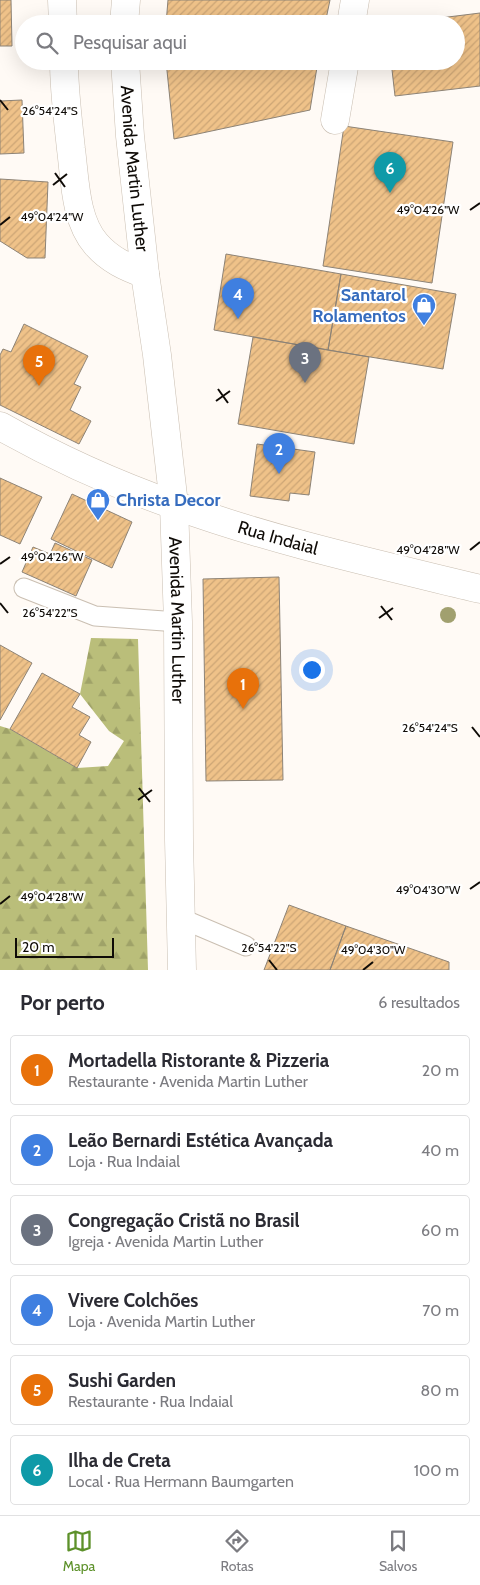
<!DOCTYPE html>
<html lang="pt">
<head>
<meta charset="utf-8">
<style>
  :root { --surface:#fff; --page:#f7f7f7; --text:#2b2b33; --muted:#7c7c81; --line:#e1e1e2; --accent:#5d912a }
  body { margin:0; font-family:Cabin,sans-serif; background:var(--page); color:var(--text) }
  .scale { position:absolute; left:15px; bottom:12px; width:99px; box-sizing:border-box; padding-left:5px; border:2px solid #0f0b07; border-top:0; font-size:14px; line-height:18px; white-space:nowrap; color:#0f0b07; -webkit-text-stroke:4px #fff; paint-order:stroke }
  .you { position:absolute; left:311px; top:669px; width:18px; height:18px; margin:-12px; border:4px solid #fff; border-radius:50%; background:#1a73e8; box-shadow:0 0 0 8px #1a73e833 }
  .badge { display:grid; place-items:center; width:32px; height:32px; border-radius:50%; background:var(--accent); color:#fff; font-size:16px; font-weight:700 }
  .pin { position:absolute; translate:-50% -41px; filter:drop-shadow(0 1px 2px #0008) }
  .pin::after { content:''; position:absolute; top:26px; width:18px; height:15px; background:inherit; clip-path:polygon(0 0,100% 0,50% 100%) }
  .list { margin:0; padding:0; list-style:none }
  h2 { display:flex; justify-content:space-between; align-items:center; height:65px; margin:0; padding:0 20px; font-size:21px }
  h2 small { font-size:16px; font-weight:400; color:var(--muted) }
  .list li { display:grid; grid-template-columns:32px 1fr auto; gap:15px; align-items:center; box-sizing:border-box; height:70px; margin:0 10px 10px; padding:0 10px; border:1px solid var(--line); border-radius:5px }
  .list b { display:block; font-size:19px; white-space:nowrap }
  .list p { margin:0; font-size:16px; white-space:nowrap; color:var(--muted) }
  .list em { font-size:16px; font-style:normal; color:var(--muted) }
  .icon { flex:none; width:28px; height:28px; fill:none; stroke:currentColor; stroke-width:2; stroke-linecap:round; stroke-linejoin:round }
  .map { position:relative; flex:none; width:480px; height:970px; overflow:hidden }
  .search { position:absolute; background:var(--surface); box-shadow:0 5px 20px #0002; left:15px; right:15px; top:15px; height:55px; display:flex; align-items:center; gap:12px; box-sizing:border-box; padding:0 18px; border-radius:28px; color:var(--muted); font-size:19px }
  .sheet { height:545px; background:var(--surface) }
  nav { display:flex; justify-content:space-around; align-items:center; box-sizing:border-box; height:70px; border-top:1px solid var(--line); background:var(--surface); font-size:14px; color:var(--muted) }
  nav a { display:grid; justify-items:center; gap:2px }
  nav .on { color:var(--accent) }
  .map>svg:first-child { display:block }
  .forest { fill:url(#forest-firs) }
  .building { fill:url(#building-hatch); stroke:#8d8376 }
  .lines { fill:none; stroke-linecap:round; stroke-linejoin:round }
  .service-casing { stroke:#cabfb2; stroke-width:21 }
  .minor-casing { stroke:#cabfb2; stroke-width:29 }
  .secondary-casing { stroke:#cabfb2; stroke-width:29 }
  .primary-casing { stroke:#cabfb2; stroke-width:29 }
  .service { stroke:#fff; stroke-width:19 }
  .minor { stroke:#fff; stroke-width:28 }
  .secondary { stroke:#fff; stroke-width:28 }
  .primary { stroke:#fff; stroke-width:28 }
  .tree { fill:#a1a06f }
  .ticks { fill:none; stroke:#0f0b07; stroke-width:2 }
  .labels { text-anchor:middle; dominant-baseline:central; stroke-width:4.5; stroke-linejoin:round; paint-order:stroke }
  .street-label { font-size:18px; fill:#0f0b07; stroke:#fff }
  .shop-label { font-size:18px; font-weight:bold; fill:#366cbe; stroke:#fff; text-anchor:end }
  .ticks-label { font-size:12px; text-anchor:middle; fill:#0f0b07; stroke:#fff; stroke-width:4.5; stroke-linejoin:round; paint-order:stroke }
</style>
</head>
<body>
<div class="map">
<svg width="480" height="970" viewBox="0 0 480 970">
  <defs>
    <pattern id="forest-firs" width="22" height="20" patternUnits="userSpaceOnUse" patternTransform="scale(1.25)"><rect width="22" height="20" fill="#babe7a"/><path d="M5 1l3.5 6h-7zM16 11l3.5 6h-7z" fill="#9fa268"/></pattern>
    <pattern id="building-hatch" width="6" height="6" patternUnits="userSpaceOnUse" patternTransform="scale(1.25)"><rect width="6" height="6" fill="#efc289"/><path d="M-1 1l2-2M0 6l6-6M5 7l2-2" fill="none" stroke="#cca575"/></pattern>
  </defs>
  <rect width="100%" height="100%" fill="#fffaf5"/>
  <path class="forest" d="M91 638 138 639 148 970H0V726L10 729 77 768 108 766 124 741 109 731 80 694Z"/>
  <path class="building" d="M0 0H11L12 46H0Z
    M168 0H330L325 24H166Z
    M480 13V86L395 96 391 61H456V24H392Z
    M166 61H318L310 110 174 139Z
    M22 100 24 153 0 154V101Z
    M344 126 453 142 432 283 323 266Z
    M0 179 48 182 45 258H27L0 241Z
    M226 254 341 274 328 350 214 330Z
    M341 274 456 294 443 369 328 350Z
    M24 324 88 356 74 384 81 387 70 410 91 421 79 444 0 405V355L3 349 11 352Z
    M253 337 369 357 354 444 238 424Z
    M257 444 315 452 309 495 290 493 289 501 250 496Z
    M0 478 42 497 20 544 0 535Z
    M72 494 132 522 112 568 51 539Z
    M55 543 92 560 76 596 22 572 33 547 50 554Z
    M279 577 283 780 206 781 203 579Z
    M0 645 32 663 0 720Z
    M42 673 80 694 72 707 90 717 79 735 91 742 77 768 10 729Z
    M289 905 346 926 330 970H264Z
    M346 926 449 962V970H330Z"/>
  <g class="lines">
    <g class="service-casing">
      <path id="service" d="M24 588 95 616 178 622
        M180 918 246 946"/>
    </g>
    <g class="minor-casing">
      <path id="minor" d="M62 0 63 24
        M351 24 355 0
        M64 61C64 91 68 120 71 149 75 180 75 220 96 244 110 260 126 267 145 274
        M335 120 345 61
        M0 426C55 457 114 484 174 505"/>
    </g>
    <g class="secondary-casing">
      <g id="secondary">
        <path id="s1" d="M174 505C273 541 377 564 480 589"/>
      </g>
    </g>
    <g class="primary-casing">
      <g id="primary">
        <path d="M124 24 126 0"/>
        <path id="s2" d="M125 61 130 136 145 274 157 355 174 505 178 622 179 840 182 970"/>
      </g>
    </g>
    <use href="#service" class="service"/>
    <use href="#minor" class="minor"/>
    <use href="#secondary" class="secondary"/>
    <use href="#primary" class="primary"/>
  </g>
  <circle class="tree" cx="448" cy="615" r="8"/>
  <path class="ticks" d="M0 100 8 110M55 173 65 187M53 185 67 174M470 210 480 203M0 225 10 217M218 389 228 403M216 401 230 391M470 550 480 542M0 564 10 557M0 603 8 613M381 606 392 620M379 618 393 608M472 727 480 737M139 788 150 802M138 800 152 790M470 889 480 882M0 904 10 896M269 960 277 970M363 970 373 962"/>
  <defs>
    <g id="shop-pin" transform="scale(1.25)"><path d="M0 17L-7.5 6A9.5 9.5 0 1 1 7.5 6Z" fill="#3f7fe0" stroke="#fff"/><path d="M-5-2.5h2.3a2.7 3.5 0 0 1 5.4 0H5L5.5 6h-11ZM-1.5-2.5h3a1.5 2.3 0 0 0-3 0Z" fill="#fff"/></g>
  </defs>
  <g fill-rule="evenodd">
    <use href="#shop-pin" x="424" y="305"/>
    <use href="#shop-pin" x="98" y="500"/>
  </g>
  <g class="labels">
    <g class="street-label">
      <text stroke="none"><textPath href="#s2" startOffset="108">Avenida Martin Luther</textPath></text>
      <text stroke="none"><textPath href="#s1" startOffset="109">Rua Indaial</textPath></text>
      <text stroke="none"><textPath href="#s2" startOffset="562">Avenida Martin Luther</textPath></text>
    </g>
    <g class="shop-label">
      <text x="406" y="295">Santarol<tspan x="406" dy="21">Rolamentos</tspan></text>
      <text x="116" y="500" text-anchor="start">Christa Decor</text>
    </g>
  </g>
  <g class="ticks-label">
    <text x="50" y="115">26°54'24"S</text>
    <text x="428" y="214">49°04'26"W</text>
    <text x="52" y="221">49°04'24"W</text>
    <text x="428" y="554">49°04'28"W</text>
    <text x="52" y="561">49°04'26"W</text>
    <text x="50" y="617">26°54'22"S</text>
    <text x="430" y="732">26°54'24"S</text>
    <text x="428" y="894">49°04'30"W</text>
    <text x="52" y="901">49°04'28"W</text>
    <text x="269" y="952">26°54'22"S</text>
    <text x="373" y="954">49°04'30"W</text>
  </g>
</svg>
<div class="scale">20 m</div>
<div class="you"></div>
<div class="pin badge" style="left:243px;top:709px;background:#e8710a">1</div>
<div class="pin badge" style="left:279px;top:474px;background:#3f7fe0">2</div>
<div class="pin badge" style="left:305px;top:383px;background:#6b7280">3</div>
<div class="pin badge" style="left:238px;top:319px;background:#3f7fe0">4</div>
<div class="pin badge" style="left:39px;top:386px;background:#e8710a">5</div>
<div class="pin badge" style="left:390px;top:193px;background:#0f9aa8">6</div>
<div class="search"><svg class="icon" aria-label="search" viewBox="0 0 24 24"><circle cx="10" cy="10" r="6"/><path d="M15 15l6 6"/></svg>Pesquisar aqui</div>
</div>
<section class="sheet">
<h2>Por perto<small>6 resultados</small></h2>
<ul class="list">
<li><span class="badge" style="background:#e8710a">1</span><div><b>Mortadella Ristorante &amp; Pizzeria</b><p>Restaurante · Avenida Martin Luther</p></div><em>20 m</em></li>
<li><span class="badge" style="background:#3f7fe0">2</span><div><b>Leão Bernardi Estética Avançada</b><p>Loja · Rua Indaial</p></div><em>40 m</em></li>
<li><span class="badge" style="background:#6b7280">3</span><div><b>Congregação Cristã no Brasil</b><p>Igreja · Avenida Martin Luther</p></div><em>60 m</em></li>
<li><span class="badge" style="background:#3f7fe0">4</span><div><b>Vivere Colchões</b><p>Loja · Avenida Martin Luther</p></div><em>70 m</em></li>
<li><span class="badge" style="background:#e8710a">5</span><div><b>Sushi Garden</b><p>Restaurante · Rua Indaial</p></div><em>80 m</em></li>
<li><span class="badge" style="background:#0f9aa8">6</span><div><b>Ilha de Creta</b><p>Local · Rua Hermann Baumgarten</p></div><em>100 m</em></li>
</ul>
</section>
<nav>
<a class="on"><svg class="icon" aria-label="map" viewBox="0 0 24 24"><path d="M3 6l6-2 6 2 6-2v14l-6 2-6-2-6 2zM9 4v14M15 6v14"/></svg>Mapa</a>
<a><svg class="icon" aria-label="directions" viewBox="0 0 24 24"><path d="M12 3l9 9-9 9-9-9zM9 14v-3h6M13 9l2 2-2 2"/></svg>Rotas</a>
<a><svg class="icon" aria-label="saved" viewBox="0 0 24 24"><path d="M7 4h10v16l-5-4-5 4z"/></svg>Salvos</a>
</nav>
</body>
</html>
